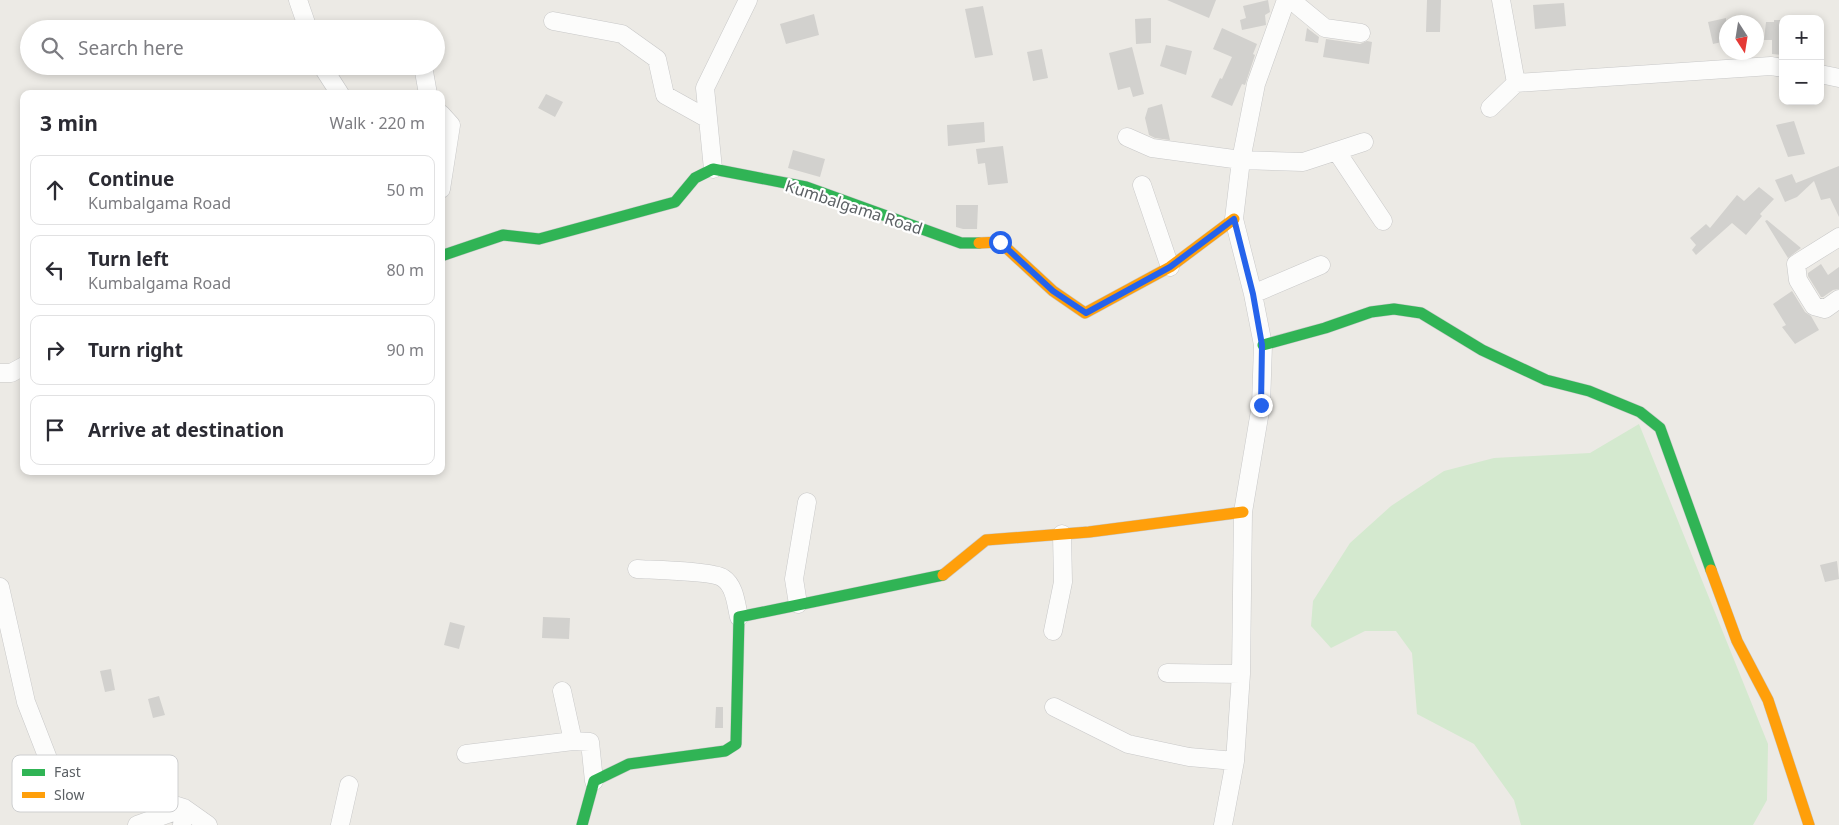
<!DOCTYPE html>
<html lang="en">
<head>
<meta charset="utf-8">
<style>
  :root { --surface:#fff; --page:#f7f7f7; --text:#2b2b33; --muted:#7c7c81; --line:#e1e1e2 }
  body { margin:0; font-family:"Noto Sans",sans-serif; background:var(--page); color:var(--text) }
  .controls { position:absolute; right:15px; top:15px; display:grid; overflow:hidden; border-radius:10px; box-shadow:0 2px 8px #0003 }
  .controls button { width:45px; height:45px; display:grid; place-items:center; padding:0; border:0; border-bottom:1px solid var(--line); background:var(--surface); color:var(--text); font:25px sans-serif }
  .compass { position:absolute; left:1719px; top:15px; width:45px; height:45px; border-radius:50%; background:var(--surface); box-shadow:0 2px 8px #0003; rotate:168deg }
  .stop { position:absolute; width:15px; height:15px; margin:-11px; border:4px solid #2563eb; border-radius:50%; background:#fff }
  .stop.end { background:#2563eb; border-color:#fff; box-shadow:0 1px 5px #0008 }
  .list { margin:0; padding:0; list-style:none }
  h2 { display:flex; justify-content:space-between; align-items:center; height:65px; margin:0; padding:0 20px; font-size:21px }
  h2 small { font-size:16px; font-weight:400; color:var(--muted) }
  .list li { display:grid; grid-template-columns:32px 1fr auto; gap:15px; align-items:center; box-sizing:border-box; height:70px; margin:0 10px 10px; padding:0 10px; border:1px solid var(--line); border-radius:10px }
  .list b { display:block; font-size:19px; white-space:nowrap }
  .list p { margin:0; font-size:16px; white-space:nowrap; color:var(--muted) }
  .list em { font-size:16px; font-style:normal; color:var(--muted) }
  .icon { flex:none; width:28px; height:28px; fill:none; stroke:currentColor; stroke-width:2; stroke-linecap:round; stroke-linejoin:round }
  .map { position:relative; flex:none; width:1839px; height:825px; overflow:hidden }
  .search { position:absolute; background:var(--surface); box-shadow:0 2px 8px #0003; left:20px; top:20px; width:425px; height:55px; display:flex; align-items:center; gap:12px; box-sizing:border-box; padding:0 18px; border-radius:28px; color:var(--muted); font-size:19px }
  .panel { position:absolute; background:var(--surface); box-shadow:0 2px 8px #0003; left:20px; top:90px; width:425px; height:385px; border-radius:10px }
  .map>svg:first-child { display:block }
  .green { fill:#d4e9cf }
  .building { fill:#d2d1ce }
  .lines { fill:none; stroke-linecap:round; stroke-linejoin:round }
  .street-casing { stroke:#c8c8c8; stroke-width:19 }
  .fast-casing { stroke:#c8c8c8; stroke-width:12 }
  .slow-casing { stroke:#c8c8c8; stroke-width:12 }
  .street { stroke:#fcfcfb; stroke-width:18 }
  .fast { stroke:#30b455; stroke-width:11 }
  .slow { stroke:#ff9f0a; stroke-width:11 }
  .route { stroke:#2563eb; stroke-width:6 }
  .labels { text-anchor:middle; dominant-baseline:central; stroke-width:4.5; stroke-linejoin:round; paint-order:stroke }
  .street-label { font-size:16px; fill:#5b6064; stroke:#fff }
  .key { fill:#fff; stroke:#cecfd0; stroke-width:1 }
  .key-label { font-size:14px; fill:#5b6064 }
</style>
</head>
<body>
<div class="map">
<svg width="1839" height="825" viewBox="0 0 1839 825">
  <rect width="100%" height="100%" fill="#eceae5"/>
  <path class="green" d="M1639 424 1768 744 1767 800 1753 825H1521L1514 800 1474 744 1417 714 1412 653 1396 631H1365L1331 648 1311 626 1313 601 1350 543 1391 506 1444 471 1494 458 1590 453Z"/>
  <path class="building" d="M1167 0H1216L1209 18Z
    M1268 0 1270 12 1265 15 1266 25 1242 30 1240 20 1246 18 1243 6Z
    M1427 0H1441L1440 32H1426Z
    M1564 3 1566 26 1535 29 1533 5Z
    M983 6 993 55 975 58 965 9Z
    M814 14 819 35 786 44 780 24Z
    M1151 18V43L1136 44 1135 19Z
    M1726 18V41L1713 44 1708 22Z
    M1774 20H1783V55L1772 54V40H1764L1766 22H1774Z
    M1222 28 1257 44 1253 54 1255 55 1245 85 1242 84 1232 106 1211 97 1220 78 1222 79 1232 57 1213 49Z
    M1307 28 1319 37 1318 43 1305 41Z
    M1326 39 1360 44 1367 41 1372 42 1369 64 1323 57Z
    M1166 45 1192 51 1186 75 1160 66Z
    M1132 47 1144 94 1133 97 1130 87 1118 90 1109 53Z
    M1042 49 1048 78 1033 81 1027 52Z
    M546 94 563 102 555 117 538 108Z
    M1162 104 1170 140 1155 138 1149 135 1145 118 1148 108Z
    M1794 121 1805 154 1788 157 1776 125Z
    M984 122 985 142 948 146 947 125Z
    M1003 146 1008 183 988 185 985 163 978 164 976 149Z
    M793 150 825 159 820 177 788 168Z
    M1839 166V217L1830 198 1821 200 1814 181 1797 197 1785 202 1775 180 1792 174 1796 183Z
    M1759 187 1774 199 1760 214 1762 216 1746 235 1732 223 1696 255 1692 250 1696 245 1690 238 1706 224 1710 228 1737 195 1744 201Z
    M956 205H978L977 229H963L956 227Z
    M1767 220 1801 248 1788 258 1765 221Z
    M1821 264 1828 275 1839 267V289L1833 290 1823 297H1821L1808 276V273Z
    M1792 291 1805 312 1811 316 1819 330 1795 344 1782 327 1786 325 1773 304Z
    M1837 561 1839 579 1825 582 1820 565Z
    M543 617 570 618 569 639 542 638Z
    M450 622 465 626 459 649 444 645Z
    M111 669 115 690 105 692 100 671Z
    M159 696 165 715 153 718 148 699Z
    M716 707H723V728H715Z"/>
  <g class="lines">
    <g class="street-casing">
      <path id="street" d="M298 0 308 29
        M1291 0 1325 28 1361 33
        M553 21 622 34 657 59 665 95 708 119
        M322 66 340 94
        M423 66 428 94
        M1820 74 1839 78
        M1516 83 1771 66 1783 68
        M1490 108 1516 83 1501 0
        M441 114 451 125 441 189
        M1127 137 1152 148 1241 160 1303 162 1364 142
        M1337 152 1383 221
        M713 169 705 88 748 0
        M1142 185 1170 267
        M1839 237 1796 264 1798 280 1814 306 1825 309 1839 299
        M1253 294 1321 265
        M0 373H11L24 366
        M637 569C653 570 713 571 723 578 735 586 736 604 739 617
        M0 587 26 702 52 769 97 786 140 794 184 808 208 825
        M798 604 794 579 807 502
        M1053 631 1063 582 1062 534
        M1167 673 1241 674
        M562 691 573 741 590 742 594 781
        M1054 707 1128 744 1189 757 1235 761
        M466 754 573 741
        M137 825 184 808 182 825
        M340 825 349 785
        M1223 825 1235 761 1241 674 1243 512 1261 405 1263 345 1253 294 1234 219 1241 160 1256 84 1286 0"/>
    </g>
    <g class="fast-casing">
      <path id="fast" d="M441 256 503 235 539 239 675 202 695 178 713 169 806 187 961 243H979
        M1263 345 1325 328 1371 312 1394 309 1421 313 1482 350 1546 380 1589 391 1640 412 1660 428 1711 570
        M582 825 594 781 629 764 725 751 736 744 739 617 943 575"/>
    </g>
    <g class="slow-casing">
      <path id="slow" d="M979 243 1000 242 1053 291 1085 313 1170 267 1234 219
        M1711 570 1737 641 1768 700 1809 825
        M943 575 986 540 1089 532 1243 512"/>
    </g>
    <use href="#street" class="street"/>
    <use href="#fast" class="fast"/>
    <use href="#slow" class="slow"/>
  </g>
  <g class="lines">
    <path class="route" d="M1000 242 1053 291 1086 313 1170 267 1234 219 1253 294 1262 345 1261 405"/>
  </g>
  <g class="labels">
    <g class="street-label">
      <text transform="translate(854 207) rotate(18)">Kumbalgama Road</text>
    </g>
  </g>
  <rect x="12" y="755" width="166" height="57" rx="8" class="key"/>
  <rect x="22" y="769" width="23" height="7" fill="#30b455"/>
  <rect x="22" y="792" width="23" height="6" fill="#ff9f0a"/>
  <g class="key-label">
    <text x="54" y="777">Fast</text>
    <text x="54" y="800">Slow</text>
  </g>
</svg>
<div class="controls">
<button>+</button>
<button>−</button>
</div>
<svg class="compass" viewBox="-18 -18 36 36"><path d="M0-13l5 13h-10z" fill="#e53935"/><path d="M0 13l5-13h-10z" fill="#7c7c81"/></svg>
<div class="stop" style="left:1000px;top:242px"></div>
<div class="stop end" style="left:1261px;top:405px"></div>
<div class="search"><svg class="icon" aria-label="search" viewBox="0 0 24 24"><circle cx="10" cy="10" r="6"/><path d="M15 15l6 6"/></svg>Search here</div>
<section class="panel">
<h2>3 min<small>Walk · 220 m</small></h2>
<ul class="list">
<li><svg class="icon" aria-label="ahead" viewBox="0 0 24 24"><path d="M12 20V5M6 11l6-6 6 6"/></svg><div><b>Continue</b><p>Kumbalgama Road</p></div><em>50 m</em></li>
<li><svg class="icon" aria-label="left" viewBox="0 0 24 24"><path d="M17 20v-9H6M10 6l-5 5 5 5"/></svg><div><b>Turn left</b><p>Kumbalgama Road</p></div><em>80 m</em></li>
<li><svg class="icon" aria-label="right" viewBox="0 0 24 24"><path d="M7 20v-9h11M14 6l5 5-5 5"/></svg><div><b>Turn right</b></div><em>90 m</em></li>
<li><svg class="icon" aria-label="arrive" viewBox="0 0 24 24"><path d="M6 21V4h12l-3 4 3 4H6"/></svg><div><b>Arrive at destination</b></div></li>
</ul>
</section>
</div>
</body>
</html>
